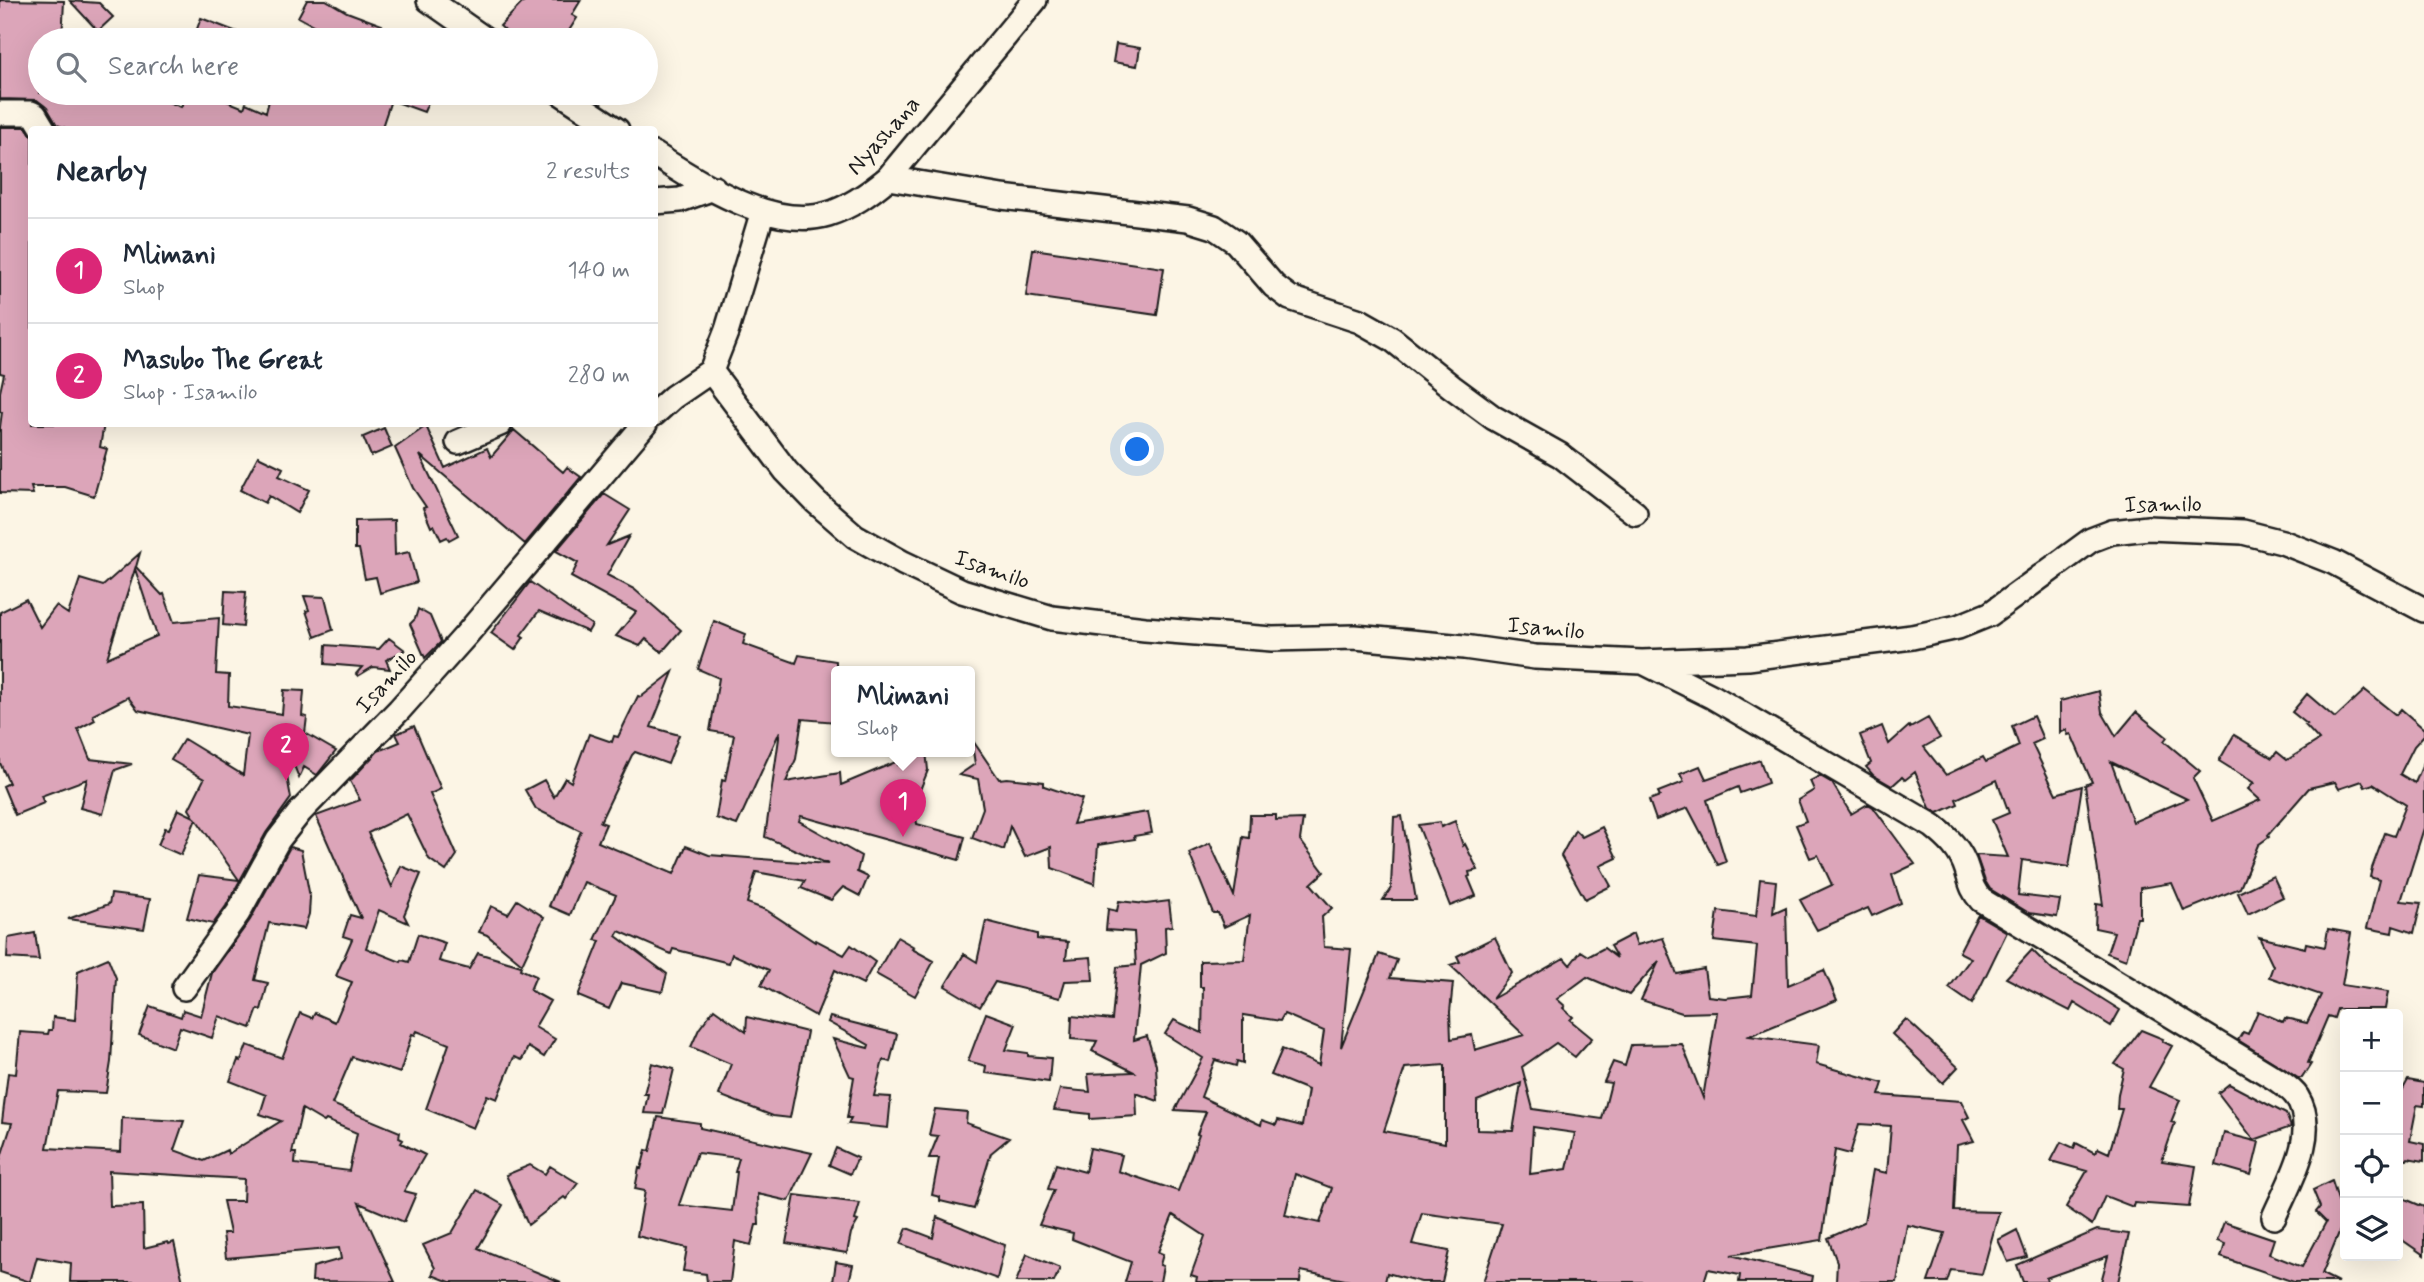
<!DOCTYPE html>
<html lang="en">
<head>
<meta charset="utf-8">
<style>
  :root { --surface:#fff; --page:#f2f2f3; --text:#1f2937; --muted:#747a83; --line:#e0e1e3; --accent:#db2777 }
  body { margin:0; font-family:Mynerve,sans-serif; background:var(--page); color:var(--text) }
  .controls { position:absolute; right:21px; bottom:21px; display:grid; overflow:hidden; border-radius:7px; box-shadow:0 7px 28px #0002 }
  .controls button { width:63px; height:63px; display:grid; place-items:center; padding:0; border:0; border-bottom:2px solid var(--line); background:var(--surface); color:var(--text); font:35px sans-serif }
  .you { position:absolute; left:1138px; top:450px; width:24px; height:24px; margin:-18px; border:5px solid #fff; border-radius:50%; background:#1a73e8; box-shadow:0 0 0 10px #1a73e833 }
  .badge { display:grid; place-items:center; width:46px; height:46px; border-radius:50%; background:var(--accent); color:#fff; font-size:23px; font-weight:700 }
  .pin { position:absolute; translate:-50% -58px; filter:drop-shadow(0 2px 4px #0008) }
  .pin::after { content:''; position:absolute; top:37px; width:24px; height:21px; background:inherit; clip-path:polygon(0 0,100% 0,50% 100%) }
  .popup { position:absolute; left:831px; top:666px; width:144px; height:91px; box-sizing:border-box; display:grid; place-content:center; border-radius:7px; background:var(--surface); filter:drop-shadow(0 2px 5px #0005); font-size:23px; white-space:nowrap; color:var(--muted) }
  .popup b { font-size:26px; color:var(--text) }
  .popup::after { content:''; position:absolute; left:50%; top:100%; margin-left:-14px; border:14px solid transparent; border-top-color:var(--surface) }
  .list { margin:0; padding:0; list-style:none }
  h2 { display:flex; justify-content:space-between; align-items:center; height:91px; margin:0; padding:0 28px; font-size:30px }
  h2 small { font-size:23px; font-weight:400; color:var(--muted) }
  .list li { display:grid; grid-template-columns:46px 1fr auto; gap:21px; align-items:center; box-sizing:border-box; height:105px; padding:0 28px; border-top:2px solid var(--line) }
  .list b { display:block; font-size:26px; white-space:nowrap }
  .list p { margin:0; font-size:23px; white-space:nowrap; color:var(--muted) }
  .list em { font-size:23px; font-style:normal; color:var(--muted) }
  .icon { flex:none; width:38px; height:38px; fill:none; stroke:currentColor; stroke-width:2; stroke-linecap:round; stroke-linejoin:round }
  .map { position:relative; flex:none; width:2424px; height:1282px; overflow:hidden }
  .search { position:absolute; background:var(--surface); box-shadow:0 7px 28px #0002; left:28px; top:28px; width:630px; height:77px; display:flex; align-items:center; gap:18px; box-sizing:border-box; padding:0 24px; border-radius:38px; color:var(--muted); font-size:26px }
  .panel { position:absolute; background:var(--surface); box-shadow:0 7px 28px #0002; left:28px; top:126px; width:630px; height:301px; border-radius:7px }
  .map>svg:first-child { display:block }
  .building { fill:#dca5b9; stroke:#1c1c1c; stroke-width:2; fill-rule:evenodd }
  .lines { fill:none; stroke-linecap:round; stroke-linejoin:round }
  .minor-casing { stroke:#1c1c1c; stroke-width:28 }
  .minor { stroke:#fcf5e5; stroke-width:23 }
  .labels { text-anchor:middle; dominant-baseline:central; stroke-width:7; stroke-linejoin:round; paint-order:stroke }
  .street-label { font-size:24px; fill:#1c1c1c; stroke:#fcf5e5 }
</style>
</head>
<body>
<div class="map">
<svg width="2424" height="1282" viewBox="0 0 2424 1282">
  <rect width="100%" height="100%" fill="#fcf5e5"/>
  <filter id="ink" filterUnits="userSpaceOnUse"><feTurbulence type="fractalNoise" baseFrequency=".0143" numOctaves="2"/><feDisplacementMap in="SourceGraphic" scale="14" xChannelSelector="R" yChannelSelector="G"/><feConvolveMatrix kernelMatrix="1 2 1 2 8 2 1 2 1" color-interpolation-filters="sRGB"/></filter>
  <g filter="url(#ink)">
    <path class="building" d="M0 0 64 1 62 40H40V93H146L181 107 187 93H207L244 108 246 103 266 112 271 93H432L424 112 391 100 381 130H71L57 125 47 108 37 100 0 99Z
      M307 0H326L347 12 382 25 377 40H340L298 17Z
      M525 0H581L572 15 577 18 563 40 551 35 546 40H515L500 26Z
      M70 1 99 3 113 17 98 31Z
      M201 18 255 39 254 40H193Z
      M1116 44 1140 48 1137 66 1113 62Z
      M0 127H26L32 136V424H104L100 447 107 449 94 496 65 487H31L33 494 0 493V427L2 412H0V392L4 374 0 373Z
      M1033 249 1164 268 1157 315 1026 296Z
      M426 426 445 468 487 448 491 457 514 430 563 472 567 467 581 477 525 544 420 455 458 535 449 540 447 537 441 540 434 525 431 527 423 508 426 507 413 488 395 448Z
      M384 428 392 447 371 456 363 437Z
      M258 456 283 468 279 476 309 490 297 513 269 496 265 503 240 490Z
      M604 494 630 510 607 545 629 536 607 575 634 589 681 630 662 652 646 639 640 646 616 636 636 612 571 577 578 563 556 551Z
      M394 520 395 555 409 552 417 582 380 593 376 577 365 579 359 549H355V521Z
      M140 553 136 567 162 595 164 594 174 622 219 618 216 674 229 675 228 706 282 714 284 690 304 691 302 716 307 717 305 733 336 751 317 775 304 767 299 778 291 758 284 760 291 798 266 833 226 906 213 924 187 918 199 875 239 880 196 819 181 855 158 845 165 828 169 829 178 809 194 817 189 809 204 779 171 760 184 739 243 775 248 735 138 710 128 697 93 715 95 720 78 729 90 759 132 764 115 770 103 814 80 808 87 779 41 796 44 803 15 815 3 786 9 783 0 763V612L26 599 40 627 56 606 68 614 80 579 103 586ZM135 569 157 636 107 658Z
      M530 582 592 625 588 632 539 611 521 635 524 637 515 650 491 633Z
      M225 591 246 592 243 627 223 625Z
      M304 596 325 597 333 630 315 637 306 611 309 610Z
      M418 609 430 616 441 642 425 658 410 624 415 619Z
      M714 621 746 634 743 644 796 663 799 655 836 661V722L802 719 796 759 786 782 840 773 841 785 898 761V765L926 751 928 770 914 805 917 824 965 837 959 860 801 816 799 821 861 856 857 872 868 877 860 896 843 887 831 900 801 888 805 881 756 872 747 903 766 910 815 942 816 940 844 955 851 945 875 962 863 984 835 970 816 1016 761 985 769 970 732 954 729 963 673 949 671 954 619 931 616 936 667 974 662 992 621 983 609 1009 578 996 600 941 595 940 616 895 584 882 570 915 549 906 581 831 536 809 525 790 544 780 554 797 565 778 571 782 589 734 612 742 614 736 618 737 638 696 641 697 673 672 651 727 679 735 668 764 635 752 632 755 600 822 606 824 598 842 674 874 686 846 709 855 828 864 765 837 780 731 737 825 716 818 722 780 725 781 734 735 710 731 719 678 698 669Z
      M389 638 405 650 386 660 390 669 373 667 358 676 356 674 362 667 325 664 326 645 379 649Z
      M2365 690 2396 715 2401 709 2424 729V735L2414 746 2400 774 2415 783 2424 762V828L2401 901 2421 903 2414 933 2393 926 2392 933 2367 928 2379 880 2370 877 2372 868 2385 833 2394 836 2406 805 2373 784 2365 787 2362 781 2339 789 2335 782 2309 788 2268 835 2269 837 2258 845 2240 888 2184 911 2172 883 2140 888V918H2137L2126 960 2107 953 2114 932 2095 928 2096 904 2103 905 2085 785 2092 782 2071 734 2068 735 2066 730 2060 733V701L2099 691 2102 712 2116 736 2136 712 2167 737 2164 741 2200 771 2193 778 2213 821 2260 800 2248 789 2254 783 2219 761 2234 735 2272 758 2277 752 2287 760 2319 740 2305 725 2307 724 2292 712 2307 694 2335 718ZM2111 762 2187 799 2133 822Z
      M2033 716 2043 739 2032 744 2056 794 2082 786 2069 867 2022 860 2018 895 2060 900 2057 917 2029 913 1990 889 1985 881 1976 855 2008 857 1992 820 2009 813 1997 780 1956 799 1958 804 1938 813 1930 808 1915 772 1905 780 1902 777 1892 786 1873 775 1866 767 1871 763 1860 735 1882 726 1889 744 1909 726 1910 728 1928 718 1940 738 1924 747 1946 775 1983 757 1986 762 2019 746 2012 726Z
      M414 726 441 789 430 794 457 855 446 871 429 859 407 814 368 833 392 887 401 866 421 874 404 915 408 923 379 910 366 948 401 962 402 960 409 962 418 934 445 943 439 961 469 969 478 953 521 966 520 969 536 976 530 990 550 1001 535 1027 555 1039 544 1057 528 1047 522 1060 514 1057 497 1099 487 1095 473 1128 426 1109 449 1044 417 1031 415 1035 412 1034 400 1073 352 1057 332 1104 400 1132 399 1138 403 1140 401 1143 425 1155 404 1191 416 1194 404 1222 359 1203 395 1282 312 1281 313 1267 341 1259 339 1248 226 1258 223 1233H230L223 1201H243L244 1179 109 1171 110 1206 143 1205 144 1248 168 1242 169 1244 174 1242 183 1282H70L71 1263 37 1257 30 1282 0 1272V1160L12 1123 2 1122 8 1073 16 1074 20 1032 48 1034 49 1030H52L53 1017 75 1020 78 971 108 958 116 978 111 1062 106 1093 58 1091 47 1148 121 1152 122 1118 184 1121 174 1150 204 1161 227 1150 228 1154 281 1121 260 1114 266 1095 230 1081 238 1060 241 1061 247 1045 282 1058 300 1013 312 1018 315 1013 335 1022 352 982 336 976 352 939 343 936 350 915 361 918 316 816 360 800 350 781 378 751 400 742 396 734ZM302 1109 324 1122 326 1120 357 1133 349 1171 295 1164 296 1153H292Z
      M971 738 999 779 1007 778 1044 782V786L1082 799 1073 824 1148 812 1152 833 1134 836 1135 839 1098 845 1095 884 1052 868 1051 847 1025 857 1010 826 1004 850 972 838 983 808 978 779 959 775 975 764Z
      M1760 760 1768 783 1740 793 1738 787 1707 800 1726 862 1718 865 1688 808 1656 820 1649 800 1660 796 1658 792 1684 782 1680 774 1700 766 1706 779Z
      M1820 776 1832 783 1851 814 1868 804 1873 807 1915 864 1892 875 1901 903 1872 916 1868 908 1817 930 1800 900 1832 885 1818 855 1810 858 1796 825 1806 821 1798 800 1814 790 1810 781Z
      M1250 815H1276V820L1303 819 1300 840 1324 872 1311 884 1332 908 1322 917 1324 947 1351 949 1341 1047 1379 954 1397 960 1390 978 1453 983 1450 1012 1451 1039 1472 1035 1475 1050 1524 1035 1450 965 1460 962 1457 956 1495 937 1512 973 1492 999 1564 958 1570 965 1581 951 1589 956 1604 948 1617 958 1610 946 1633 934 1637 945 1663 938 1677 974 1704 969 1708 996 1725 998 1752 995 1757 946 1714 941 1718 911 1756 916 1760 879 1776 881 1773 913 1786 907 1788 985 1824 970 1837 1000 1749 1036 1819 1045 1816 1064 1883 1083 1879 1095 1961 1101 1969 1117 1963 1120 1974 1141 1957 1145 1954 1211 1999 1212 1982 1274 1951 1270 1947 1282H1928L1945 1233 1907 1225 1897 1282H1836L1837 1262 1828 1238 1864 1222 1873 1170 1887 1173 1891 1126 1859 1124 1850 1154 1835 1150 1822 1240 1731 1255 1813 1276 1812 1282H1739L1740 1275 1708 1269 1704 1282H1483L1502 1224 1422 1213 1412 1244 1449 1251 1442 1282H1421L1387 1273 1385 1282H1355L1301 1271 1300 1282H1196L1197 1277 1191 1275 1205 1236 1173 1215 1158 1252 1163 1254 1160 1265 1163 1266 1160 1282H1125L1131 1262 1072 1239 1073 1233 1039 1225 1054 1190 1048 1189 1056 1164 1085 1172 1090 1148 1122 1155 1118 1171 1178 1191 1199 1135 1197 1134 1206 1112 1175 1110 1203 1058 1165 1034 1174 1020 1202 1033 1203 987H1200V961L1244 960 1250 915 1224 927 1218 913H1213L1189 853 1210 843 1234 896 1243 837 1249 838ZM1659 961 1641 1000 1682 1013 1717 1012 1703 1098 1682 1044 1631 1045 1625 1066 1613 1062 1604 1082 1611 1083 1602 1119 1533 1109 1522 1067 1556 1043 1575 1057 1592 1038 1570 1020 1573 1017 1563 1008 1565 1006 1557 999 1587 977 1629 995ZM1284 1014 1324 1031 1319 1065 1282 1049 1271 1075 1308 1090 1302 1126 1278 1120 1276 1125 1262 1120 1261 1125 1201 1097 1215 1060 1236 1066 1237 1061 1243 1063V1015L1280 1021ZM1445 1065V1143L1384 1131 1405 1068ZM1521 1083 1513 1131 1477 1130V1101ZM1533 1127 1575 1133 1567 1169 1530 1174ZM1295 1174 1332 1188 1320 1223 1285 1215Z
      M1402 816 1416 900H1383L1391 888 1394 817Z
      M1455 821 1463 846 1465 844 1478 870 1469 872 1470 876 1468 877 1476 896 1450 906 1418 825 1440 822 1441 827Z
      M1602 827 1617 858 1600 866 1611 886 1585 899 1561 856 1575 830 1582 837Z
      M290 847 301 850 310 897 309 914 304 929 269 923 255 980 268 983 261 1010 258 1009 251 1028 219 1016 212 1038 180 1027 173 1048 139 1035 150 1006 181 1017 183 1010 201 1016 212 973 250 920Z
      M2273 876 2283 897 2248 914 2238 893Z
      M111 894 150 899 144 929 68 919 109 904Z
      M517 900 544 917 522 964 487 935 479 932 491 906 508 914Z
      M1119 901 1146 904 1169 901 1172 926 1165 927 1166 953 1141 965 1134 1040 1147 1036 1156 1065 1158 1101 1136 1093 1137 1116 1090 1119V1114L1054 1110 1060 1089 1090 1092 1088 1074 1134 1072 1092 1051 1097 1041 1071 1039 1072 1016 1112 1020 1117 967 1136 965 1134 932 1106 930 1108 909 1117 911Z
      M1978 915 2007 932 1972 1004 1949 988 1971 958 1959 952Z
      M986 921 1037 934V939L1068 942 1066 959 1091 957 1093 980 1065 981 1060 998 995 982 980 1007 945 986 964 954 977 962Z
      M2328 929 2351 933 2342 985 2388 992 2385 1009H2337L2334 1018 2328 1016 2308 1063 2311 1064 2302 1078H2298L2238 1040 2243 1032 2248 1034 2258 1011 2283 1022 2285 1018 2307 1023 2321 995 2269 977 2273 966 2259 937 2305 948 2306 943 2325 947Z
      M35 933 39 960 7 958 8 938Z
      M897 937 914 947 912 949 934 961 915 996 876 974Z
      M2032 950 2053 971 2082 986 2120 1010 2111 1026 2074 1003 2070 1011 2006 978Z
      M714 1009 746 1032 747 1017 807 1032 790 1118 773 1116 719 1095 731 1064 691 1047 699 1029Z
      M986 1013 1016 1024 1006 1050 1028 1053V1056L1051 1058 1049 1082 985 1073 986 1066 968 1061Z
      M830 1017 897 1034 890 1062 883 1060 874 1096 891 1097 888 1128 848 1124 851 1118H847L854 1077 850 1076 833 1039 868 1048 869 1045 828 1022Z
      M1906 1019 1958 1067 1943 1083 1892 1034Z
      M2141 1030 2163 1039 2162 1041 2172 1046 2149 1087 2180 1100 2171 1122 2175 1123 2162 1161 2196 1166 2189 1207 2134 1203 2133 1207 2105 1196 2092 1225 2066 1207 2087 1171 2051 1161 2061 1142 2074 1148 2076 1143 2095 1153 2098 1148 2109 1153 2122 1109H2117L2118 1094 2124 1069 2115 1064Z
      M652 1063 674 1069 663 1114 644 1113 648 1094H644Z
      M2408 1080 2424 1083V1106L2417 1105 2410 1141 2424 1144V1161L2408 1158 2407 1160 2398 1159V1098Z
      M2229 1084 2286 1114 2291 1127 2254 1140 2218 1093Z
      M935 1109 967 1112 966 1123 1009 1138 991 1153 974 1209 940 1201V1197L932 1195 939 1158H929L938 1136 929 1135Z
      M658 1117 700 1123V1128L812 1153 789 1201 758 1194 759 1225H756L751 1245 735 1241 730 1282H707L706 1274 683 1271 687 1248 637 1236 645 1191 635 1189 639 1168 641 1169 646 1150 650 1151ZM697 1153 739 1158 735 1172H737L732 1211 679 1205Z
      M2224 1133 2259 1142 2251 1175 2216 1165Z
      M836 1148 858 1158 850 1174 829 1165Z
      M530 1165 545 1174 550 1166 578 1183 566 1199 564 1197 528 1225 506 1175Z
      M2332 1181 2338 1200 2345 1186V1218L2322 1274 2338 1282H2294L2221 1257 2225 1244 2217 1241 2224 1222 2274 1239 2269 1254 2302 1267 2326 1222 2316 1212 2320 1207 2313 1190Z
      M477 1190 503 1205 478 1248 561 1282H450L432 1275 435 1268 423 1245 452 1233Z
      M795 1195 860 1203 855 1220 858 1221 851 1233 847 1253 786 1243Z
      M2398 1196 2424 1207V1255L2398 1237Z
      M937 1217 1005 1245 997 1279 901 1244 907 1228 933 1238Z
      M2017 1230 2027 1257 2008 1262 1998 1240Z
      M2097 1230 2129 1234 2118 1282H2101L2108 1256 2046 1278 2047 1282H2023L2017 1265Z
      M1027 1254 1060 1268 1054 1282H1016Z
      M836 1262 853 1265 849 1282H833Z"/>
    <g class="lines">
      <g class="minor-casing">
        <path id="minor" d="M429 0 486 40
          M561 93 617 130
          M0 113H31L35 115 44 130
          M654 154C699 183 773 231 828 214 851 207 870 193 888 178L1035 0
          M888 178 1002 197 1188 219 1214 227 1236 242 1274 286 1290 298 1360 321 1392 339 1452 387 1494 418 1560 455 1635 513
          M654 202 680 200 714 188
          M711 371 786 471 816 502 855 536 903 563 962 591 1052 618 1145 629 1272 639 1355 637 1464 647 1535 657 1642 662 1748 658 1912 637 1958 627 1990 614 2091 540 2112 532 2148 528 2243 532 2282 542 2333 562 2424 610
          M654 414 673 397 711 371 727 330 763 211
          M458 442 500 424
          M1645 663 1713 697 1933 826C1948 838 1961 850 1967 870 1971 883 1972 890 1981 900L2276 1079C2283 1084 2292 1089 2297 1097 2320 1134 2289 1182 2274 1217
          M184 988 238 913 278 840 300 812 399 710 467 634 645 424"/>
      </g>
      <use href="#minor" class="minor"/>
    </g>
  </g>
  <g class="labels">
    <g class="street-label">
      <text transform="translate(884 136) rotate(-48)">Nyashana</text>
      <text transform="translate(2163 505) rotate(-1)">Isamilo</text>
      <text transform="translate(992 570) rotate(19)">Isamilo</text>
      <text transform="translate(1546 629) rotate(5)">Isamilo</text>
      <text transform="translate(387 682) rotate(-47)">Isamilo</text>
    </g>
  </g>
</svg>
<div class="controls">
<button>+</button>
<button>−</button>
<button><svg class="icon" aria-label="locate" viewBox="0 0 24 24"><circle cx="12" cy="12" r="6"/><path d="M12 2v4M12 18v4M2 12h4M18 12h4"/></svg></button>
<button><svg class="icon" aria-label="layers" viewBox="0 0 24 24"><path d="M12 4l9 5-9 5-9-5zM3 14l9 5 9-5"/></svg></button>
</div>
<div class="you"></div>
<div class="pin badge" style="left:903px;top:837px">1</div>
<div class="popup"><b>Mlimani</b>Shop</div>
<div class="pin badge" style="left:286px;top:781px">2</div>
<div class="search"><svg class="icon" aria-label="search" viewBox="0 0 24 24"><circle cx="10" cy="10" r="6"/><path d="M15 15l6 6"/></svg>Search here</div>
<section class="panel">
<h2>Nearby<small>2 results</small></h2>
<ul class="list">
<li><span class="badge">1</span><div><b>Mlimani</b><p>Shop</p></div><em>140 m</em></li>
<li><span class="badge">2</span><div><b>Masubo The Great</b><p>Shop · Isamilo</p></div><em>280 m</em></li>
</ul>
</section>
</div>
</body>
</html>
